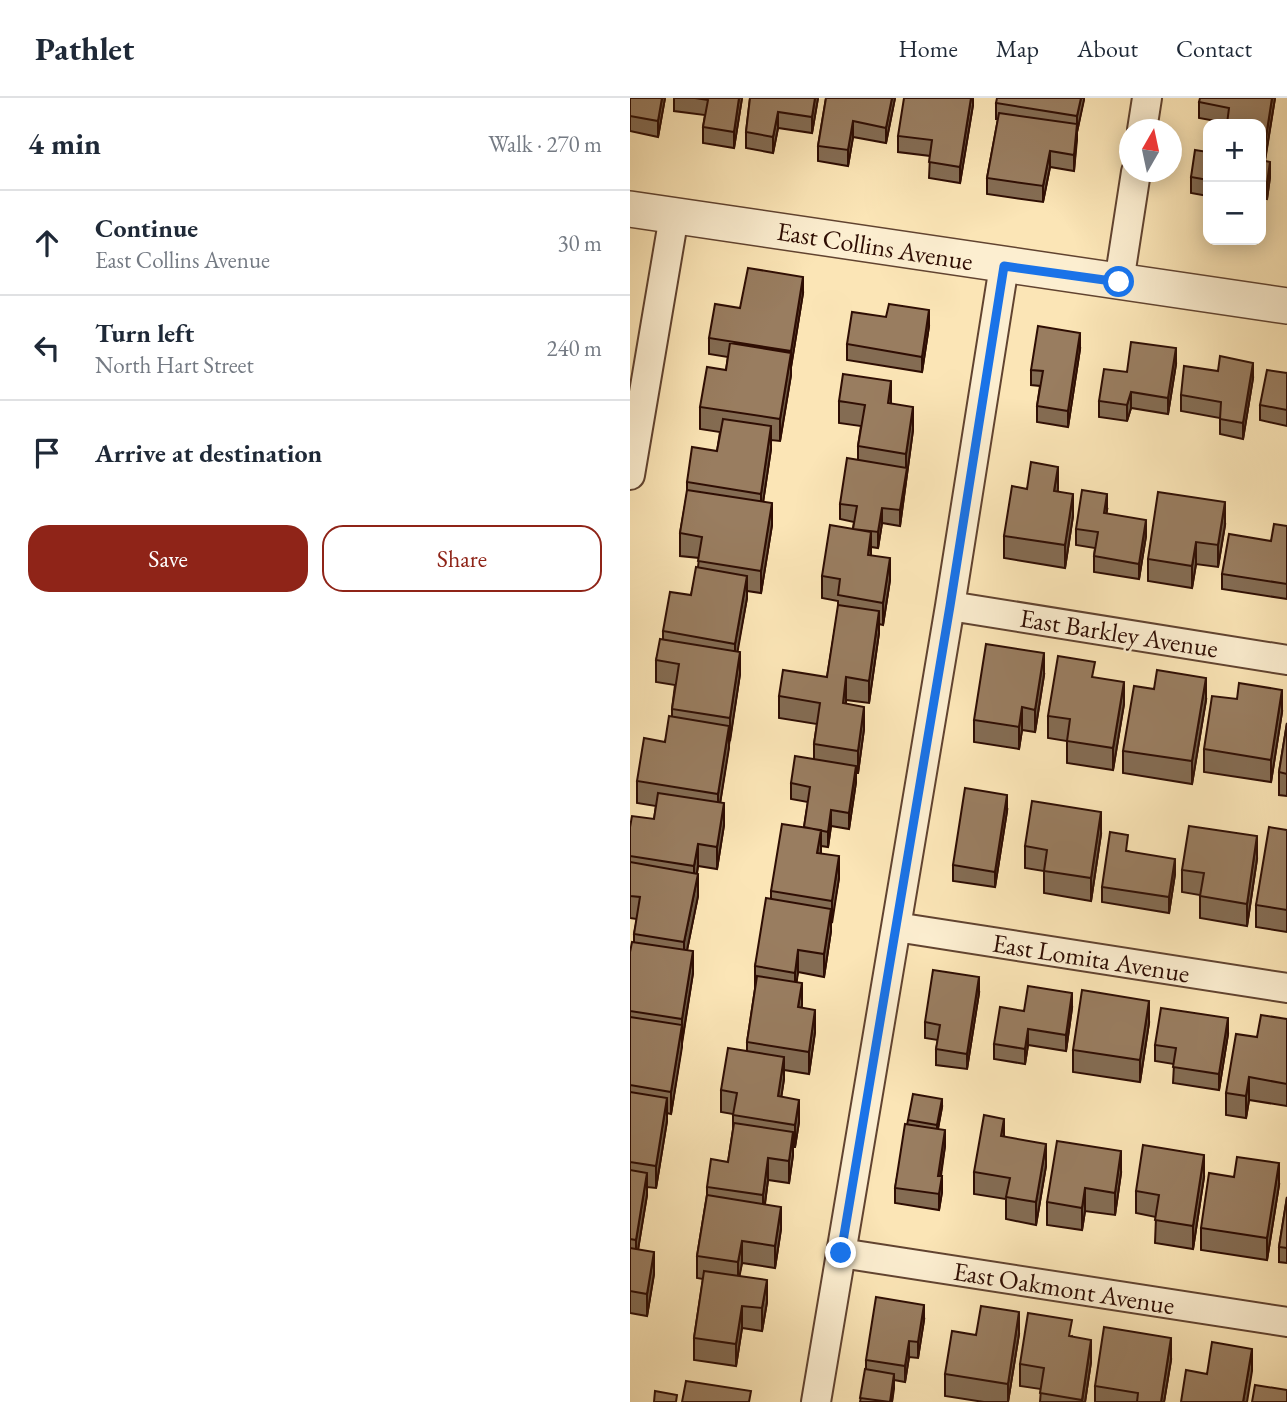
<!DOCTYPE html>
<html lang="en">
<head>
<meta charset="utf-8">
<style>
  :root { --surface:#fff; --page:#f2f2f3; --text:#1f2937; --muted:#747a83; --line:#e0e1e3; --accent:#8f2418 }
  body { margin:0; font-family:"EB Garamond",serif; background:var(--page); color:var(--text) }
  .controls { position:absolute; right:21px; top:21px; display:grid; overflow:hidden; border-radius:14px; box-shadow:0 4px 18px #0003 }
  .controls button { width:63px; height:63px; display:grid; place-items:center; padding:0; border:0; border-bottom:2px solid var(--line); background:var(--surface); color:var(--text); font:35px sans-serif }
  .compass { position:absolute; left:489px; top:21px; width:63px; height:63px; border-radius:50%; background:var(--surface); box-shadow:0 4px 18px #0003; rotate:9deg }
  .stop { position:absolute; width:21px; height:21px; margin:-16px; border:5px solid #1a73e8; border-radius:50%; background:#fff }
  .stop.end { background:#1a73e8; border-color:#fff; box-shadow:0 2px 7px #0008 }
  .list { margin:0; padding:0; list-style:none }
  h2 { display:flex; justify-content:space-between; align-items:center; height:91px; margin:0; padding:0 28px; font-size:30px }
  h2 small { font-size:23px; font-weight:400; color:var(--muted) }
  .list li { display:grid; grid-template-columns:46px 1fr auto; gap:21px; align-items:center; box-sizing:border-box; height:105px; padding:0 28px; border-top:2px solid var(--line) }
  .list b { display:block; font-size:26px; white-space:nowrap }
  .list p { margin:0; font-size:23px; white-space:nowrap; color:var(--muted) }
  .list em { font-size:23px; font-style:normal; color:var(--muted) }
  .actions { display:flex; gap:14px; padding:21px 28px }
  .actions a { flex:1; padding:16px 0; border:2px solid var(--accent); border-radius:21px; text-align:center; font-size:24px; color:var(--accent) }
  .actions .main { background:var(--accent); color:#fff }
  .icon { flex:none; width:38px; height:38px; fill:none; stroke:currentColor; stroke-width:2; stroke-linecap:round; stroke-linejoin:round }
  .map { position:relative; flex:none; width:657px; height:1304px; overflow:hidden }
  header { display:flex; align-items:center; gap:42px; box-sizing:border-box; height:98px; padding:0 35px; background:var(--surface); border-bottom:2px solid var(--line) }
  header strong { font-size:33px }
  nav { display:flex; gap:38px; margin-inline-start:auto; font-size:24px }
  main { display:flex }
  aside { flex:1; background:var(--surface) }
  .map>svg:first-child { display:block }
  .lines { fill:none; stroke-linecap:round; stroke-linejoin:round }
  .minor-casing { stroke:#614330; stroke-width:32 }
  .tertiary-casing { stroke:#614330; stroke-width:38 }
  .minor { stroke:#fceed0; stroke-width:28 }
  .tertiary { stroke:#fceed0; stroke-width:35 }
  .wall { fill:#846c53; stroke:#2e0d03; stroke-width:2 }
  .shaded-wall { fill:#6b5843; stroke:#2e0d03; stroke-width:2 }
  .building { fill:#997d60; stroke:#2e0d03; stroke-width:2 }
  .route { stroke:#1a73e8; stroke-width:9 }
  .labels { text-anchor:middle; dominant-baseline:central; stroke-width:5; stroke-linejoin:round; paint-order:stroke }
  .street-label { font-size:26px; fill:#2e0d03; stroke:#fceed0 }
</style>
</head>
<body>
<header>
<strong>Pathlet</strong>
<nav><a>Home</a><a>Map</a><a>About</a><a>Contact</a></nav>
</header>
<main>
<aside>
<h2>4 min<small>Walk · 270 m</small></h2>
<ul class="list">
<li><svg class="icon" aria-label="ahead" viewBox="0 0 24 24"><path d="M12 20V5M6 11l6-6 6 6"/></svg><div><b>Continue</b><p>East Collins Avenue</p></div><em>30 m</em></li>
<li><svg class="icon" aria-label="left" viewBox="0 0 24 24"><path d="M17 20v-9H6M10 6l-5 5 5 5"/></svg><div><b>Turn left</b><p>North Hart Street</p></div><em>240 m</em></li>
<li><svg class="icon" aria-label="arrive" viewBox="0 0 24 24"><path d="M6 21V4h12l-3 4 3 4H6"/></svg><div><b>Arrive at destination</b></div></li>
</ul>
<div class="actions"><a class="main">Save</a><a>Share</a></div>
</aside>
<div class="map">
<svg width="657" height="1304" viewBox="0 0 657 1304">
  <rect width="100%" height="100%" fill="#fbe5b6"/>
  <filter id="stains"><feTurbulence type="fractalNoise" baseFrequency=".00286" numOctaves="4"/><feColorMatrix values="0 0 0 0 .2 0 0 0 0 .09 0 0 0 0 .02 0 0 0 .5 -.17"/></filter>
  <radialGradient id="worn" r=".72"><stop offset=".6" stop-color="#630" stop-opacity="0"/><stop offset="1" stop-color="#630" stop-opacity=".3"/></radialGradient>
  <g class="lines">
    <g class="minor-casing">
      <path id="minor" d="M512 32 517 0
        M489 184 506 74
        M0 377 44 118
        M320 508 657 562
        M266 829 657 890
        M211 1155 657 1224
        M186 1304 320 508 374 168"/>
    </g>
    <g class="tertiary-casing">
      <path id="tertiary" d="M0 111 657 208"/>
    </g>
    <use href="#minor" class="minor"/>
    <use href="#tertiary" class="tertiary"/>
  </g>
  <path class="wall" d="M0 0H35L28 39 0 33Z
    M44 0H112L104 50 73 45V29L75 17 44 13Z
    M120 0H188L182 35 148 30 143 55 116 50V34Z
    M196 0H265L256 45 223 39 218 68 188 63V48Z
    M343 0V7L330 85 299 80 300 58 268 54V38Z
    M454 0 447 34 444 73 420 69 413 104 357 96V80L368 21H366V5Z
    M645 0 635 63 640 79 637 101 631 100V26L597 25 569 20V4Z
    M578 54V98L561 95V79Z
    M173 195 161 269V268V277L150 343 141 342V351L133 404 142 427 131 495 117 493V500L107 553 110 576 90 705 94 727 87 771 68 768 67 776 68 798 57 852 63 875 41 1016 37 1015V1023L26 1090 17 1089V1097L8 1151 24 1176 17 1218 0 1215V854L4 844V836L7 821 0 820V729L24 721 26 708 7 705V683L35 644 42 619V611L45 587 26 584V562L33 541V533L61 497 68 469 69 460 50 458V435L57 396V384L87 353 90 334 70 331V309L96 272 98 259 79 256V240L110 210Z
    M256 219 299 228 292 274 217 262V246Z
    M450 251 438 329 407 324V308L410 288 401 287V272Z
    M546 266 538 316 501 310 497 323 469 319V303L497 274Z
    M657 275V328L630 322V307Z
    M623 280 613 341 590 336V320L551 313V297Z
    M209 303 261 306 283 332 270 428 252 425 248 450 241 449V457L260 482 253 527 249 526V535L239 605 216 602V606L234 631 228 675H226V684L219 731 201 728 198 749 191 748V755L209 780 201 825V833L194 879 168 874 166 884 172 910 185 934 179 976 154 972V981L151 999 169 1024 165 1049H163V1057L159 1085 138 1082 135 1106 151 1131 145 1170 112 1165 109 1178 137 1204 132 1233 112 1230 106 1268 64 1262V1240L73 1181 67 1180V1158L77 1097V1089L98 1064 103 1032V1016L91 1014V992L117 953V944L125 891V868L141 801V793L174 729 178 704 161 701V685L184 661V646L187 626 149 620V598L197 579 208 512V503L192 500V478L223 431 224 424 210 421V406L228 362V348L231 328 209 325Z
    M397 391 428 393 443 418 435 470 374 460V438Z
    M477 412 476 416 516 438 509 481 464 474V458L465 450 446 447V431Z
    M595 427 588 469 566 466 562 490 518 483V461Z
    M657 428V501L592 491V476L641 443Z
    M414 577 405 634 392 632 389 651 344 644V622Z
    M465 580 494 606 483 672 437 665V643L418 640V618Z
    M576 602 562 686 493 675V653Z
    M652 614 641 684 574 674V651Z
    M657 625V698L649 697V674Z
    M377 713 365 789 323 783V767Z
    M657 732V834L626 829V807Z
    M471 736 461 803 414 795V773L395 770V748Z
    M498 753 545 776 539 815 472 804V789Z
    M627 761 617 828 570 820V797L552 794V772Z
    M349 895 337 971 306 967V951L308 942 295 940V924Z
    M442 910 436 953 398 947 395 966 364 961V946Z
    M657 921V1008L619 1002 616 1020 596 1017V995L627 939Z
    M519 925 510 984 443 974V952Z
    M598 936 589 992 543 985 544 966 525 963V947Z
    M312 1009 308 1031 315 1048 311 1078 312 1094 309 1112 265 1105V1090L278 1022Z
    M374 1038 416 1068 406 1127 376 1121V1101L344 1096V1074Z
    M491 1075 485 1117 455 1113 452 1132 417 1127V1104Z
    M574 1079 563 1151 525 1145 526 1119 506 1115V1093Z
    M649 1087 637 1162 571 1152V1130Z
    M657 1099V1165L649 1164V1149Z
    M294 1222 288 1260 279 1259 275 1284 264 1282 262 1304H230L236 1271V1262Z
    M389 1236 378 1304H354L315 1298V1276L346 1237Z
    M442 1238 461 1264 455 1304H410L411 1291 390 1288V1266Z
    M541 1262 534 1304H465V1288Z"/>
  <path class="shaded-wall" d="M32 0H35L28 39V23Z
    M109 0H112L104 50V34Z
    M185 0H188L182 35V19Z
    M262 0H265L256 45V30Z
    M341 0H343V7L330 85V69Z
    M451 0H454V2L447 34V18Z
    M642 0H645L634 67V52Z
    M148 14V30L143 55V39Z
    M223 23V39L218 68V52Z
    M447 26V42L444 73V57Z
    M420 53V69L413 104V88Z
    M640 64V79L637 101V85Z
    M173 179V195L161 269V253Z
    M299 212V228L292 274V259Z
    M450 235V251L438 329V313Z
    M546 250V266L538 316V300Z
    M161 255V277L150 343V321Z
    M623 265V280L613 341V325Z
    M261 283V305L258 328V305Z
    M501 294V310L497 323V307Z
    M283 309V332L270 428V412L276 374V356Z
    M141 328V351L131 418V396Z
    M428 369V391L424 415V393Z
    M443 396V418L435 470V447Z
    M477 396V412L474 431V415Z
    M595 404V427L588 469V447Z
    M142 405V427L131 495V473Z
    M252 410V425L248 450V434Z
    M516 422V438L509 481V466Z
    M241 434V456L238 479V457Z
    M566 444V466L562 490V468Z
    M260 460V482L253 527V505Z
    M117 478V500L105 568V546Z
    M249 513V535L239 605V583Z
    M110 554V576L100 643V620Z
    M414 555V577L405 634V612Z
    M216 579V602L213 627V605Z
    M576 580V602L562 686V663Z
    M494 584V606L483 672V650Z
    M652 592V614L641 684V662Z
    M234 609V631L228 675V653Z
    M392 609V632L389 651V629Z
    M99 628V650L88 718V696Z
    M226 668V684L219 731V715Z
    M377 697V713L365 789V774Z
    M94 705V727L87 771V749Z
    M201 712V728L198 749V734Z
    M471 714V736L461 803V780Z
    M191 732V754L187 777V755Z
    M627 738V761L617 828V806Z
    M68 746V768L64 790V768Z
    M209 758V780L202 825V803Z
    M545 761V776L539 815V799Z
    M68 776V798L54 867V844Z
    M201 811V833L194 879V856Z
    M168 852V874L165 897V875Z
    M63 853V875L52 943V921Z
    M349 879V895L337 971V956Z
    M172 885V907L168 931V909Z
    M442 895V910L436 953V937Z
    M519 903V925L510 984V962Z
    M185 912V934L179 976V954Z
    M598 920V936L589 992V976Z
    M52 927V949L41 1016V994Z
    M398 931V947L395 966V951Z
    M154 959V981L148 1021V998Z
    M619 979V1002L616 1020V998Z
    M37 1000V1023L26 1090V1068Z
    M312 1001V1009L307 1035V1027Z
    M169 1002V1024L165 1049V1027Z
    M374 1021V1043L371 1038Z
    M315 1032V1048L308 1093V1078Z
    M163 1034V1057L159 1085V1063Z
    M416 1046V1068L406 1127V1104Z
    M491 1053V1075L485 1117V1095Z
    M574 1057V1079L563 1151V1128Z
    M138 1060V1082L133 1119V1097Z
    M649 1065V1087L637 1162V1140Z
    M17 1075V1097L6 1164V1142Z
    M312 1078V1094L309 1112V1096Z
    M455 1090V1113L452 1132V1110Z
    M151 1109V1131L145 1170V1148Z
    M112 1143V1165L108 1186V1164Z
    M24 1154V1176L17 1218V1196Z
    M137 1182V1204L132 1233V1210Z
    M294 1207V1222L288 1260V1244Z
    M112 1208V1230L106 1268V1246Z
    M389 1214V1236L378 1304V1286Z
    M541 1240V1262L534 1304H531Z
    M461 1242V1264L455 1304H452Z
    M279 1243V1259L275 1284V1268Z
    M622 1251V1273L617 1304H613Z
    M264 1276V1291L262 1304H260Z"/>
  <path class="building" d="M0 0H32L28 23 0 18Z
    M65 0H109L104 34 73 29 78 2Z
    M120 0H185L182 19 148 14 143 39 116 34Z
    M196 0H262L256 30 223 23 218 52 188 48Z
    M274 0H341L330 69 299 64 302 42 268 38Z
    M367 0H451L447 18 366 5Z
    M570 0H642L634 52 631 51V26H597L599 10 569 4Z
    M369 15 447 26 444 57 420 53 413 88 357 80Z
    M565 52 578 54V82L561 79Z
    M631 62 640 64 637 85 631 84Z
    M118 170 173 179 161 253 79 240 85 206 110 210Z
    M259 206 299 212 292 259 217 246 222 214 256 219Z
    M408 228 450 235 438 313 407 308 413 273 401 272Z
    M501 244 546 250 538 300 501 294 497 307 469 303 474 271 497 274Z
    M100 245 161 255 150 321 70 309 77 269 96 272Z
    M590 258 623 265 613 325 590 321 591 304 551 297 554 268 588 273Z
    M637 272 657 275V312L630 307Z
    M213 276 261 283 258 305 283 309 276 356 228 348 235 307 209 303Z
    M93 321 141 328 131 396 57 384 62 349 87 353Z
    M217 360 277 370 270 412 252 410 248 434 223 431 227 408 210 406Z
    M401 364 428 369 424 393 443 396 435 447 374 438 382 388 397 391Z
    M57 392 142 405 131 473 68 463 72 439 50 435Z
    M452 392 477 396 474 415 516 422 509 466 464 458 468 434 446 431Z
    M528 394 595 404 588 447 566 444 562 468 518 461Z
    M644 426 657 428V486L592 476 599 436 641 443Z
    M200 427 241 434 238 457 260 460 253 505 208 497 210 481 192 478Z
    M66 469 117 478 105 546 33 533 40 494 61 497Z
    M208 507 249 513 239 583 216 579 213 605 234 609 228 653 184 646 190 605 149 598 153 572 197 579Z
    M30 541 110 554 100 620 42 611 49 566 26 562Z
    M356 546 414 555 405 612 392 609 389 629 344 622Z
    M428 558 465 564 462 579 494 584 483 650 437 643 440 621 418 618Z
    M527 572 576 580 562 663 493 653 504 588 524 591Z
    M609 585 652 592 641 662 574 651 582 598 607 601Z
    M39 618 99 628 88 696 7 683 14 640 35 644Z
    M657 625V676L649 674Z
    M165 658 226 668 219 715 201 712 198 734 174 729 180 689 161 685Z
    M335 690 377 697 365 774 323 767Z
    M28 695 94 705 87 749 68 746 64 768 0 758V729L2 718 24 721Z
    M402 703 471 714 461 780 414 773 417 752 395 748Z
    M152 726 191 732 187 755 209 758 202 803 141 793Z
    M559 728 627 738 617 806 570 798 574 775 552 772Z
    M639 729 657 732V812L626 807Z
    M480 734 498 737 496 753 545 761 539 799 472 789Z
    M0 764 68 776 54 844 4 836 10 799 0 798Z
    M136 800 201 811 194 856 168 852 165 875 125 868Z
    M2 844 63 853 52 921 0 913V854Z
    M303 872 349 879 337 956 306 951 310 927 295 924Z
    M127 878 172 885 168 909 185 912 179 954 117 944Z
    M398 888 442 895 436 937 398 931 395 951 364 946 370 909 394 913Z
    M452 892 519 903 510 962 443 952Z
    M531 910 598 920 589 976 543 969 546 950 525 947Z
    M631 917 657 921V986L619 979 616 998 596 995 606 936 627 939Z
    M0 919 52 927 41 994 0 987Z
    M98 950 154 959 148 998 169 1002 165 1027 103 1017 107 995 91 992Z
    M0 994 37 1000 26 1068 0 1064Z
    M283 996 312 1001 307 1027 278 1022Z
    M354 1017 374 1021 371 1038 416 1046 406 1104 376 1099 380 1080 344 1074Z
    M104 1025 163 1034 159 1063 138 1060 133 1097 77 1089 81 1061 98 1064Z
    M275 1026 315 1032 308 1078H312L309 1096 265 1090Z
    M427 1043 491 1053 485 1095 455 1090 452 1110 417 1104Z
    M513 1047 574 1057 563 1128 525 1122 529 1097 506 1093Z
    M607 1059 649 1065 637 1140 571 1130 579 1075 604 1079Z
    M0 1072 17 1075 6 1142 0 1141Z
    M77 1097 151 1109 145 1148 112 1143 108 1164 67 1158Z
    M657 1099V1150L649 1149Z
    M0 1150 24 1154 17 1196 0 1193Z
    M74 1173 137 1182 132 1210 112 1208 106 1246 64 1240Z
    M246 1199 294 1207 288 1244 279 1243 275 1268 236 1262Z
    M351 1208 389 1214 378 1286 315 1276 322 1233 346 1237Z
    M398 1215 442 1222 439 1238 461 1242 452 1302 410 1295 414 1270 390 1266Z
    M474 1229 541 1240 531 1304H507L508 1295 465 1288Z
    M582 1244 622 1251 613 1304H551L556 1272 577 1276Z
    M235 1271 264 1276 260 1304 230 1300Z
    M56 1283 121 1293 119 1304H52Z
    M625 1287 657 1292V1304H622Z
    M25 1293 47 1297 46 1304H24Z"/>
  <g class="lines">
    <path class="route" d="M211 1155 320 508 374 168 489 184"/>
  </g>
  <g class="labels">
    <g class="street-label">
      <text transform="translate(245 148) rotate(9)">East Collins Avenue</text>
      <text transform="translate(489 535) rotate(9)">East Barkley Avenue</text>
      <text transform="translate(461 860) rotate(9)">East Lomita Avenue</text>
      <text transform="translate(434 1190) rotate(9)">East Oakmont Avenue</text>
    </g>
  </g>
  <rect width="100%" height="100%" filter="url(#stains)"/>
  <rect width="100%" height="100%" fill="url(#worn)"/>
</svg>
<div class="controls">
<button>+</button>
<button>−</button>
</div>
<svg class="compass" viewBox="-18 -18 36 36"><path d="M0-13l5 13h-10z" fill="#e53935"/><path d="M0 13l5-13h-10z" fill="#747a83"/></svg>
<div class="stop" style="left:489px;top:184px"></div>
<div class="stop end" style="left:211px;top:1155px"></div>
</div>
</main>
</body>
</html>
